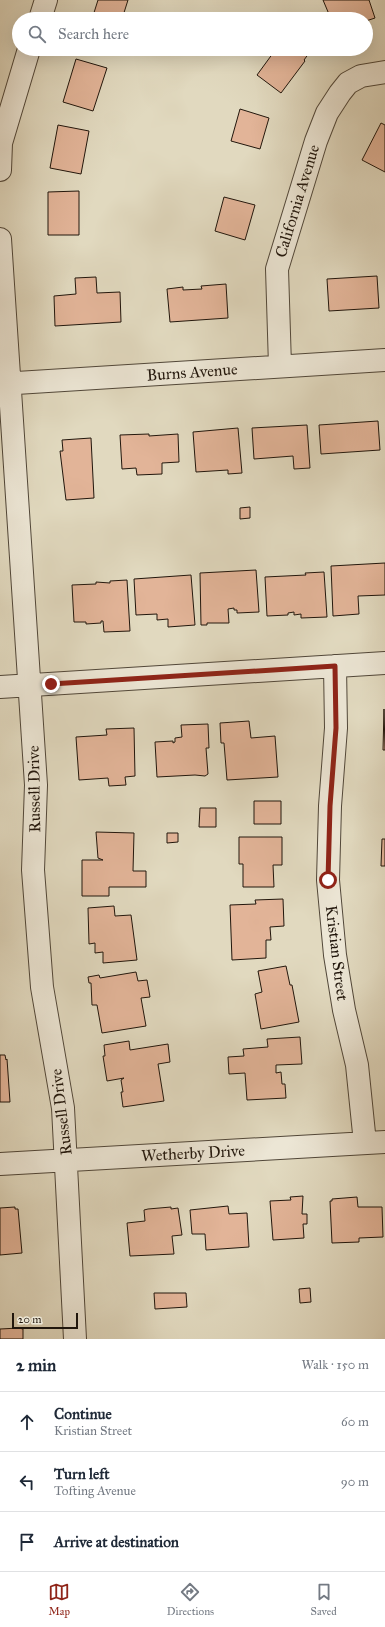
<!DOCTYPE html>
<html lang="en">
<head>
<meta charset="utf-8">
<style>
  :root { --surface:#fff; --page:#f6f6f7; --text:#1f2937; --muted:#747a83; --line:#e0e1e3; --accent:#8f2418 }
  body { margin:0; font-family:"IM FELL Great Primer",serif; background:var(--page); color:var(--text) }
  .scale { position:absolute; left:12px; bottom:10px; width:66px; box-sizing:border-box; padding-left:4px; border:2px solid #21160c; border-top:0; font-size:11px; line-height:14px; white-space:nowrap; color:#21160c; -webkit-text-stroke:3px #ece6d5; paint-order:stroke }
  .stop { position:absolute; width:12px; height:12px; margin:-9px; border:3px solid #8f2418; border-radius:50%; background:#fff }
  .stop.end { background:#8f2418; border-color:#fff; box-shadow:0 1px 4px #0008 }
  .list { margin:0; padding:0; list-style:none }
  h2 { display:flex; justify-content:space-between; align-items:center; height:52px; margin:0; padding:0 16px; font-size:17px }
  h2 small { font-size:13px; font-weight:400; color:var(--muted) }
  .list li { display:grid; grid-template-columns:26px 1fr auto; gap:12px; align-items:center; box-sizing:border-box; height:60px; padding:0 16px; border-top:1px solid var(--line) }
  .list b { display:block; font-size:15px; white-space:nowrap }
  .list p { margin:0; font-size:13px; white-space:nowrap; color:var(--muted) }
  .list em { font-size:13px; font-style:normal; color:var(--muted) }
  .icon { flex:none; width:22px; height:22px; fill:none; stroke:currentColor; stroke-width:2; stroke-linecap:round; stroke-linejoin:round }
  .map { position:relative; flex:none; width:385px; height:1339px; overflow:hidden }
  .search { position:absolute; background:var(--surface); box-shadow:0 4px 16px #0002; left:12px; right:12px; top:12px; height:44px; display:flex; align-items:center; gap:10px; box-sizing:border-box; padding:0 14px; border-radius:22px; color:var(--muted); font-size:15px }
  .sheet { height:232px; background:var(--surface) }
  nav { display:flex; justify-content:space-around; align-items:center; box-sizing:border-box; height:56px; border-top:1px solid var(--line); background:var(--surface); font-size:11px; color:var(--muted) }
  nav a { display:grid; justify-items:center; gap:2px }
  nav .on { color:var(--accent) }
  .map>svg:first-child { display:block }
  .building { fill:#e2b498; stroke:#21160c }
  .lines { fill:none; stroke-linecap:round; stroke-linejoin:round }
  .street-casing { stroke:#514739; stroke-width:24 }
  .street { stroke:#ece6d5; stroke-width:22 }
  .route { stroke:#8f2418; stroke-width:5 }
  .labels { text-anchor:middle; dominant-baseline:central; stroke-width:3; stroke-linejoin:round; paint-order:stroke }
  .street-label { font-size:16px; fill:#21160c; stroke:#ece6d5 }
</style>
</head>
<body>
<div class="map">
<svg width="385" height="1339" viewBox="0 0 385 1339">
  <rect width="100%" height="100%" fill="#e1d9bf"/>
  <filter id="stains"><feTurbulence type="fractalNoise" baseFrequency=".005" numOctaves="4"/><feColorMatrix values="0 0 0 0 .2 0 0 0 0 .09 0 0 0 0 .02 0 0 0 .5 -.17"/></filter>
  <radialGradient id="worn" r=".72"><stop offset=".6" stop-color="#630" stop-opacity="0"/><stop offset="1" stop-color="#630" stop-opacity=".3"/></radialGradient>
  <path class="building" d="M98 0H128L122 19H92Z
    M323 0H369L375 18 366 21V19H331Z
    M276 49H312L304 60 305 61 281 93 257 75Z
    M76 59 107 68 93 111 63 102Z
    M240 109 269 118 260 149 231 141Z
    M381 123 385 125V172L362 160Z
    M58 125 89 131 81 174 50 168Z
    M79 191V235H48V192Z
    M224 197 255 205 245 240 215 231Z
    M377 276 379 308 329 311 327 279Z
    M96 277 97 293 120 292 121 322 55 326 54 296 76 294 75 278Z
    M226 284 228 318 170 322 167 289 183 287V290L202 289 201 286Z
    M378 421 380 450 321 454 319 425Z
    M307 425 310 468 294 469 293 456 254 459 252 428Z
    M238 428 242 473 228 474V470L196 472 193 432Z
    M149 434V436L178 434 179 462 162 463V474L137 475 136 468 122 469 120 435Z
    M91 438 94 498 66 500 60 451H63L62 440Z
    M250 507V518L240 519V508Z
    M385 563V595L358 596 359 614 333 616 331 566Z
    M256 570 259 612 237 613V610H234V608L228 609 229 623H207V625H201L200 573Z
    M324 572 327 617 301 618V614L294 615V612L288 613V615L267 616 265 577 306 575 305 573Z
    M191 575 195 625 168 627V619L157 620V614L136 615 134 579Z
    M127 580 130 631 104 632 103 621H101V623L86 624V622H74L72 585 96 584V582L110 583V581Z
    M384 709 385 750H383Z
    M249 721 251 738 275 736 278 777 227 780 224 743H221L220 723Z
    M208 724 209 748H206L208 774 205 776 195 775 157 777 155 742 173 741V743L175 742V738L182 737 181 725Z
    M134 728 135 776 125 777 126 785 109 786 108 778 79 780 76 737 107 735 106 729Z
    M254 801H281V824H254Z
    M200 808H216V827H199Z
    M96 832 134 833 133 871H146V887H109V896H82V860H103L98 858Z
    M167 833H178V842L167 843Z
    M239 837H282V865H273L274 887H243V864H239Z
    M382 839H385V866H381Z
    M283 899 284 926 270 927 271 940H266V958L232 960 230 905 256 904 255 900Z
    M114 906 115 916 131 915 137 960 103 963V952L95 953V943L89 944 88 908Z
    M286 966 290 985H292L299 1022 261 1029 255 994 262 992 258 971Z
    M136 972 138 981 147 980 150 997 141 998 146 1026 102 1033 97 1005H92L91 983H89L88 977 99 975 100 978Z
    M300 1037 302 1064 276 1065V1073L281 1072 282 1084H285L286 1098 247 1100 245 1073 229 1074 228 1057 244 1056 243 1049 268 1047 267 1039Z
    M129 1041 130 1050 168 1044 170 1062 158 1064 164 1101 123 1107 121 1092H123L121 1080 124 1078 107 1081 103 1056H105L104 1045Z
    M0 1055H5L6 1060 7 1059 10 1102H0Z
    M303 1196 302 1214H307V1224H303L304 1238 273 1240 270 1201 291 1200 290 1197Z
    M357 1197 358 1207H382L383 1237 359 1238V1242L332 1243 330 1201H332V1199Z
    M228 1206 229 1214 247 1213 249 1247 206 1250 205 1234H192L190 1210Z
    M15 1207V1209H18L22 1253 0 1255V1208Z
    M171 1207V1209L178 1208 182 1235 172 1236 174 1254 130 1256 127 1223 145 1221 144 1210 148 1209Z
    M310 1288 311 1302 300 1303 299 1289Z
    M154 1293H186L187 1307 155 1309Z
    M19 1328 23 1329V1339H0V1329Z"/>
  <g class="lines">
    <g class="street-casing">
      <path id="street" d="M40 19 46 0
        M0 170 1 143 29 49
        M0 239 36 785 33 870 42 987 63 1108 75 1339
        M280 366 277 269 316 141 327 113 340 93 348 83 361 76 385 72
        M0 384 385 360
        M335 666 336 728 330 806 328 880 335 955 344 1010 357 1065 365 1143
        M0 687 385 663
        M0 1164 385 1142"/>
    </g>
    <use href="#street" class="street"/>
  </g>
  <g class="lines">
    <path class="route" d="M51 684 335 666 336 728 330 806 328 880"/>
  </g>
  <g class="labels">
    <g class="street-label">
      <text transform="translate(297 201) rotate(-73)">California Avenue</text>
      <text transform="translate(192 372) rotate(-4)">Burns Avenue</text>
      <text transform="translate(34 789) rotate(-91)">Russell Drive</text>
      <text transform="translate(337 953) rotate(83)">Kristian Street</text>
      <text transform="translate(61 1112) rotate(-97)">Russell Drive</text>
      <text transform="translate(193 1153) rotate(-3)">Wetherby Drive</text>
    </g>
  </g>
  <rect width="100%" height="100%" filter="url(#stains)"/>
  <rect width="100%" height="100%" fill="url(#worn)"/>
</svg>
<div class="scale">20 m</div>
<div class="stop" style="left:328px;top:880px"></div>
<div class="stop end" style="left:51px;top:684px"></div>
<div class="search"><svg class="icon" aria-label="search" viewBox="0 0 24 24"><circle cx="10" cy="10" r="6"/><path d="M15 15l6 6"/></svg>Search here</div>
</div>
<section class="sheet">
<h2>2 min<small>Walk · 150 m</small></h2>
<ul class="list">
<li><svg class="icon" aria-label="ahead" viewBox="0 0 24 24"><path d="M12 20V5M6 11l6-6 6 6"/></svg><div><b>Continue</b><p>Kristian Street</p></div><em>60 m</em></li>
<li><svg class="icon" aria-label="left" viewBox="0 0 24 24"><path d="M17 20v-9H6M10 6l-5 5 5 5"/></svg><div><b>Turn left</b><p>Tofting Avenue</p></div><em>90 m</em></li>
<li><svg class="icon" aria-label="arrive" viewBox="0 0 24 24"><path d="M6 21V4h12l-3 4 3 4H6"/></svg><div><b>Arrive at destination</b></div></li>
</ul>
</section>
<nav>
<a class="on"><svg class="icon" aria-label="map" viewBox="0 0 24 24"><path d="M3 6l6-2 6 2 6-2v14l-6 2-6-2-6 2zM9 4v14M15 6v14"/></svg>Map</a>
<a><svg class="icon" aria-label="directions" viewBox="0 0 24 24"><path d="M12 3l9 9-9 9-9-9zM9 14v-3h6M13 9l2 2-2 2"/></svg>Directions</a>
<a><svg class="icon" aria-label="saved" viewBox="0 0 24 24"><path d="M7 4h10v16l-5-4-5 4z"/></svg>Saved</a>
</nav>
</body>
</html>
